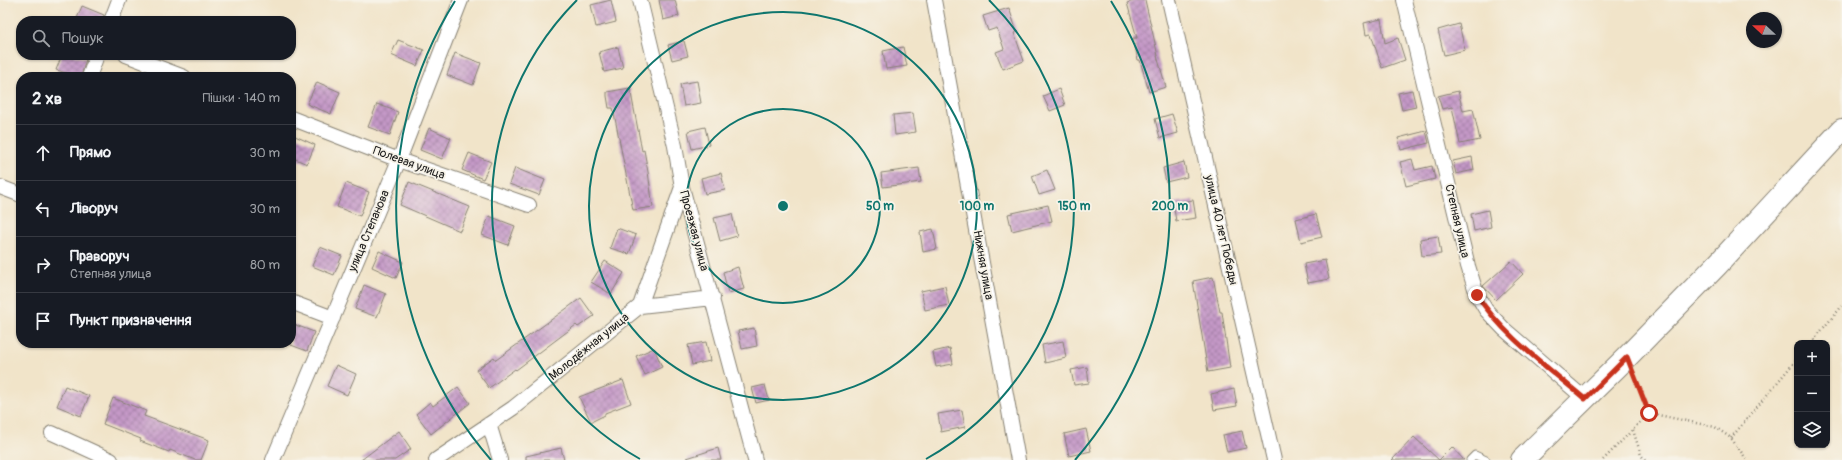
<!DOCTYPE html>
<html lang="uk">
<head>
<meta charset="utf-8">
<style>
  :root { --surface:#171b24; --page:#242831; --text:#f1f3f6; --muted:#9ea1a6; --line:#363941 }
  body { margin:0; font-family:Pangolin,sans-serif; background:var(--page); color:var(--text) }
  .controls { position:absolute; right:12px; bottom:12px; display:grid; overflow:hidden; border-radius:8px; box-shadow:0 1px 3px #0004 }
  .controls button { width:36px; height:36px; display:grid; place-items:center; padding:0; border:0; border-bottom:1px solid var(--line); background:var(--surface); color:var(--text); font:20px sans-serif }
  .compass { position:absolute; left:1746px; top:12px; width:36px; height:36px; border-radius:50%; background:var(--surface); box-shadow:0 1px 3px #0004; rotate:292deg }
  .stop { position:absolute; width:12px; height:12px; margin:-9px; border:3px solid #c8321e; border-radius:50%; background:#fff }
  .stop.end { background:#c8321e; border-color:#fff; box-shadow:0 1px 4px #0008 }
  .list { margin:0; padding:0; list-style:none }
  h2 { display:flex; justify-content:space-between; align-items:center; height:52px; margin:0; padding:0 16px; font-size:17px }
  h2 small { font-size:13px; font-weight:400; color:var(--muted) }
  .list li { display:grid; grid-template-columns:26px 1fr auto; gap:12px; align-items:center; box-sizing:border-box; height:56px; padding:0 16px; border-top:1px solid var(--line) }
  .list b { display:block; font-size:15px; white-space:nowrap }
  .list p { margin:0; font-size:13px; white-space:nowrap; color:var(--muted) }
  .list em { font-size:13px; font-style:normal; color:var(--muted) }
  .icon { flex:none; width:22px; height:22px; fill:none; stroke:currentColor; stroke-width:2; stroke-linecap:round; stroke-linejoin:round }
  .map { position:relative; flex:none; width:1842px; height:460px; overflow:hidden }
  .search { position:absolute; background:var(--surface); box-shadow:0 1px 3px #0004; left:16px; top:16px; width:280px; height:44px; display:flex; align-items:center; gap:10px; box-sizing:border-box; padding:0 14px; border-radius:16px; color:var(--muted); font-size:15px }
  .panel { position:absolute; background:var(--surface); box-shadow:0 1px 3px #0004; left:16px; top:72px; width:280px; height:276px; border-radius:16px }
  .map>svg:first-child { display:block }
  .building { fill:url(#building-cross-hatch) }
  .lines { fill:none; stroke-linecap:round; stroke-linejoin:round }
  .service-casing { stroke:#868072; stroke-width:9 }
  .minor-casing { stroke:#868072; stroke-width:16 }
  .primary-casing { stroke:#868072; stroke-width:24 }
  .path { stroke:#868072; stroke-width:2.5; stroke-dasharray:1 3; stroke-linecap:butt }
  .service { stroke:#fff; stroke-width:7 }
  .minor { stroke:#fff; stroke-width:14 }
  .primary { stroke:#fff; stroke-width:22 }
  .route { stroke:#c8321e; stroke-width:5 }
  .ring { fill:none; stroke:#0f766e; stroke-width:2 }
  .labels { text-anchor:middle; dominant-baseline:central; stroke-width:3.5; stroke-linejoin:round; paint-order:stroke }
  .street-label { font-size:12px; fill:#1c1c1c; stroke:#f7f3e8 }
  .centre { fill:#0f766e; stroke:#f7f3e8; stroke-width:2 }
  .ring-label { font-size:12px; text-anchor:middle; font-weight:bold; fill:#0f766e; stroke:#f7f3e8; stroke-width:3.5; stroke-linejoin:round; paint-order:stroke }
</style>
</head>
<body>
<div class="map">
<svg width="1842" height="460" viewBox="0 0 1842 460">
  <defs>
    <pattern id="building-cross-hatch" width="8" height="8" patternUnits="userSpaceOnUse"><rect width="8" height="8" fill="#c599c7"/><path d="M0 0l8 8M0 8l8-8" fill="none" stroke="#9f7ca1"/></pattern>
  </defs>
  <rect width="100%" height="100%" fill="#f7f3e8"/>
  <filter id="ink" filterUnits="userSpaceOnUse"><feTurbulence type="fractalNoise" baseFrequency=".025" numOctaves="2"/><feDisplacementMap in="SourceGraphic" scale="8" xChannelSelector="R" yChannelSelector="G"/><feConvolveMatrix kernelMatrix="1 2 1 2 8 2 1 2 1" color-interpolation-filters="sRGB"/></filter>
  <filter id="wash" filterUnits="userSpaceOnUse"><feTurbulence type="fractalNoise" baseFrequency=".012" numOctaves="4" result="noise"/><feDisplacementMap in="SourceGraphic" scale="16" xChannelSelector="R" yChannelSelector="G"/><feGaussianBlur stdDeviation="0.9" result="paint"/><feColorMatrix in="noise" values="0 0 0 0 0 0 0 0 0 0 0 0 0 0 0 0 0 1.4 0 .05"/><feComposite in="paint" operator="in"/></filter>
  <g filter="url(#wash)">
    <rect width="100%" height="100%" fill="#f1e4c9"/>
    <g id="blocks">
      <path class="building" d="M611 0 616 22 596 27 591 5Z
        M659 0H675L679 16 663 20Z
        M1136 0H1145L1158 56H1157L1166 87 1149 92 1140 60H1138L1133 38H1137L1127 3Z
        M82 6 104 15 103 21H76Z
        M1009 8 1017 32 1014 33 1024 61 1003 69 996 52 1004 49 997 28 988 31 983 16Z
        M1381 19 1385 43 1398 38 1405 60 1382 68 1371 34 1366 35 1364 23Z
        M1459 24 1465 50 1444 55 1438 30Z
        M398 40 424 50 417 66 391 55Z
        M684 41 688 56 672 60 668 45Z
        M618 47 623 68 604 72 599 52Z
        M903 47 907 66 886 69 883 51Z
        M455 53 481 63 473 85 447 75Z
        M62 55H73L86 59 81 77 56 70Z
        M697 81 701 103 684 106 680 84Z
        M317 82 340 92 331 114 307 104Z
        M630 88 642 151 644 150 648 172 653 207 633 210 613 108H609L607 96V92Z
        M1059 89 1065 105 1050 111 1043 96Z
        M1412 90 1416 107 1402 110 1398 93Z
        M1458 91 1463 111 1473 109 1480 140 1460 144 1452 107 1442 109 1438 96Z
        M377 104 398 112 390 135 368 127Z
        M913 113 916 132 895 135 893 115Z
        M1172 114 1178 133 1160 138 1155 119Z
        M705 127 709 145 692 149 688 131Z
        M429 128 451 138 442 159 420 150Z
        M1426 131 1429 143 1401 150 1398 138Z
        M295 136 315 145 307 164 291 157V145Z
        M469 153 491 162 483 179 462 170Z
        M1472 157 1474 170 1456 174 1453 161Z
        M1412 159 1415 170 1432 166 1435 179 1406 186 1400 162Z
        M1184 162 1187 177 1166 182 1163 168Z
        M515 168 545 180 539 195 509 184Z
        M919 168 921 182 883 187 881 173Z
        M1047 170 1055 190 1039 195 1032 176Z
        M721 173 725 190 705 194 701 178Z
        M409 182 470 207 460 231 400 205Z
        M346 183 369 192 360 216 337 207Z
        M1193 200 1196 218 1176 221 1173 203Z
        M1048 205 1052 221 1012 231 1008 214Z
        M1488 210 1491 227 1474 231 1471 214Z
        M732 214 737 236 720 241 714 218Z
        M1316 214 1322 237 1301 242 1296 219Z
        M489 216 515 226 508 245 482 235Z
        M617 228 636 235 629 254 610 248Z
        M933 229 937 249 923 252 920 232Z
        M1438 236 1441 254 1422 256 1420 239Z
        M320 247 342 256 334 275 312 266Z
        M379 251 403 262 396 278 372 267Z
        M1325 260 1329 279 1308 283 1304 264Z
        M605 261 624 273 611 294 591 282Z
        M1511 261 1523 274 1496 300 1483 286Z
        M738 267 744 289 728 293 723 272Z
        M1213 277 1220 312H1222L1230 368 1208 372 1193 281Z
        M364 285 386 294 377 317 355 309Z
        M945 286 949 305 925 310 921 291Z
        M581 298 594 316 578 327 576 325 516 370 515 369 489 388 476 370 494 357 496 360Z
        M293 324 314 332 307 351 291 345V330Z
        M754 328 757 346 742 349 738 331Z
        M1063 341 1066 358 1045 363 1042 345Z
        M706 342 710 361 692 365 688 345Z
        M654 348 662 367 645 375 636 356Z
        M950 348 953 364 936 367 933 352Z
        M336 365 356 374 347 395 327 386Z
        M1087 367 1089 383 1074 385 1071 370Z
        M623 380 631 403 605 413V415L591 422 579 397Z
        M765 385 769 400 756 403 752 388Z
        M65 386 89 396 81 416 57 406Z
        M458 387 470 403 431 434 416 414 430 402 433 406Z
        M1234 389 1237 406 1214 410 1211 394Z
        M113 398 146 411 144 416 209 440 201 460H195L170 450 169 452 140 441 141 439 103 424Z
        M962 410 965 427 941 432 938 414Z
        M1086 429 1091 451 1069 456 1064 434Z
        M399 431 411 449 395 460H361Z
        M1242 431 1246 448 1227 452 1223 435Z
        M1414 437 1439 460H1392Z
        M1452 447 1464 460H1439Z
        M561 448 564 460H526V456Z
        M718 448 721 460H687V458Z"/>
    </g>
  </g>
  <g filter="url(#ink)">
    <use href="#blocks" fill-opacity="0" stroke="#868072" stroke-width="1"/>
    <g class="lines">
      <g class="service-casing">
        <path id="service" d="M1470 460 1475 455 1486 460"/>
      </g>
      <g class="minor-casing">
        <path id="minor" d="M640 0 675 146 682 187 755 460
          M934 0 1018 460
          M1169 0 1274 460
          M1404 0 1468 266 1477 295 1486 310 1504 329 1585 399
          M111 21 119 0
          M126 55 184 77
          M89 77 97 55
          M291 118 399 160 529 205
          M0 187 21 195
          M291 302 333 318
          M640 306 713 298
          M489 424 500 460
          M52 433 111 460
          M273 460 399 160 461 0
          M436 460 513 408 640 306 682 187"/>
      </g>
      <g class="primary-casing">
        <path id="primary" d="M1522 460 1627 357 1717 265 1842 130"/>
      </g>
      <path class="path" d="M1811 343 1842 306
        M1649 413 1715 427 1731 438 1747 460
        M1633 430 1641 455 1645 460
        M1731 438 1797 359
        M1603 460 1649 413 1634 374"/>
      <use href="#service" class="service"/>
      <use href="#minor" class="minor"/>
      <use href="#primary" class="primary"/>
    </g>
  </g>
  <g class="lines" filter="url(#ink)">
    <path class="route" d="M1477 295C1502 335 1549 368 1585 399L1627 357 1649 413"/>
  </g>
  <g class="ring">
    <circle cx="783" cy="206" r="97"/>
    <circle cx="783" cy="206" r="194"/>
    <path d="M640 459A291 291 0 0 1 577 0M989 0A291 291 0 0 1 926 459"/>
    <path d="M491 460A387 387 0 0 1 455 1M1111 1A387 387 0 0 1 1075 460"/>
  </g>
  <g class="labels">
    <g class="street-label">
      <text transform="translate(409 163) rotate(20)">Полевая улица</text>
      <text transform="translate(1457 221) rotate(77)">Степная улица</text>
      <text transform="translate(1221 230) rotate(77)">улица 40 лет Победы</text>
      <text transform="translate(369 231) rotate(-67)">улица Степанова</text>
      <text transform="translate(694 231) rotate(75)">Проезжая улица</text>
      <text transform="translate(983 265) rotate(80)">Нижняя улица</text>
      <text transform="translate(589 347) rotate(-39)">Молодёжная улица</text>
    </g>
  </g>
  <circle cx="783" cy="206" r="6" class="centre"/>
  <g class="ring-label">
    <text x="880" y="210">50 m</text>
    <text x="977" y="210">100 m</text>
    <text x="1074" y="210">150 m</text>
    <text x="1170" y="210">200 m</text>
  </g>
</svg>
<div class="controls">
<button>+</button>
<button>−</button>
<button><svg class="icon" aria-label="layers" viewBox="0 0 24 24"><path d="M12 4l9 5-9 5-9-5zM3 14l9 5 9-5"/></svg></button>
</div>
<svg class="compass" viewBox="-18 -18 36 36"><path d="M0-13l5 13h-10z" fill="#e53935"/><path d="M0 13l5-13h-10z" fill="#9ea1a6"/></svg>
<div class="stop" style="left:1649px;top:413px"></div>
<div class="stop end" style="left:1477px;top:295px"></div>
<div class="search"><svg class="icon" aria-label="search" viewBox="0 0 24 24"><circle cx="10" cy="10" r="6"/><path d="M15 15l6 6"/></svg>Пошук</div>
<section class="panel">
<h2>2 хв<small>Пішки · 140 m</small></h2>
<ul class="list">
<li><svg class="icon" aria-label="ahead" viewBox="0 0 24 24"><path d="M12 20V5M6 11l6-6 6 6"/></svg><div><b>Прямо</b></div><em>30 m</em></li>
<li><svg class="icon" aria-label="left" viewBox="0 0 24 24"><path d="M17 20v-9H6M10 6l-5 5 5 5"/></svg><div><b>Ліворуч</b></div><em>30 m</em></li>
<li><svg class="icon" aria-label="right" viewBox="0 0 24 24"><path d="M7 20v-9h11M14 6l5 5-5 5"/></svg><div><b>Праворуч</b><p>Степная улица</p></div><em>80 m</em></li>
<li><svg class="icon" aria-label="arrive" viewBox="0 0 24 24"><path d="M6 21V4h12l-3 4 3 4H6"/></svg><div><b>Пункт призначення</b></div></li>
</ul>
</section>
</div>
</body>
</html>
